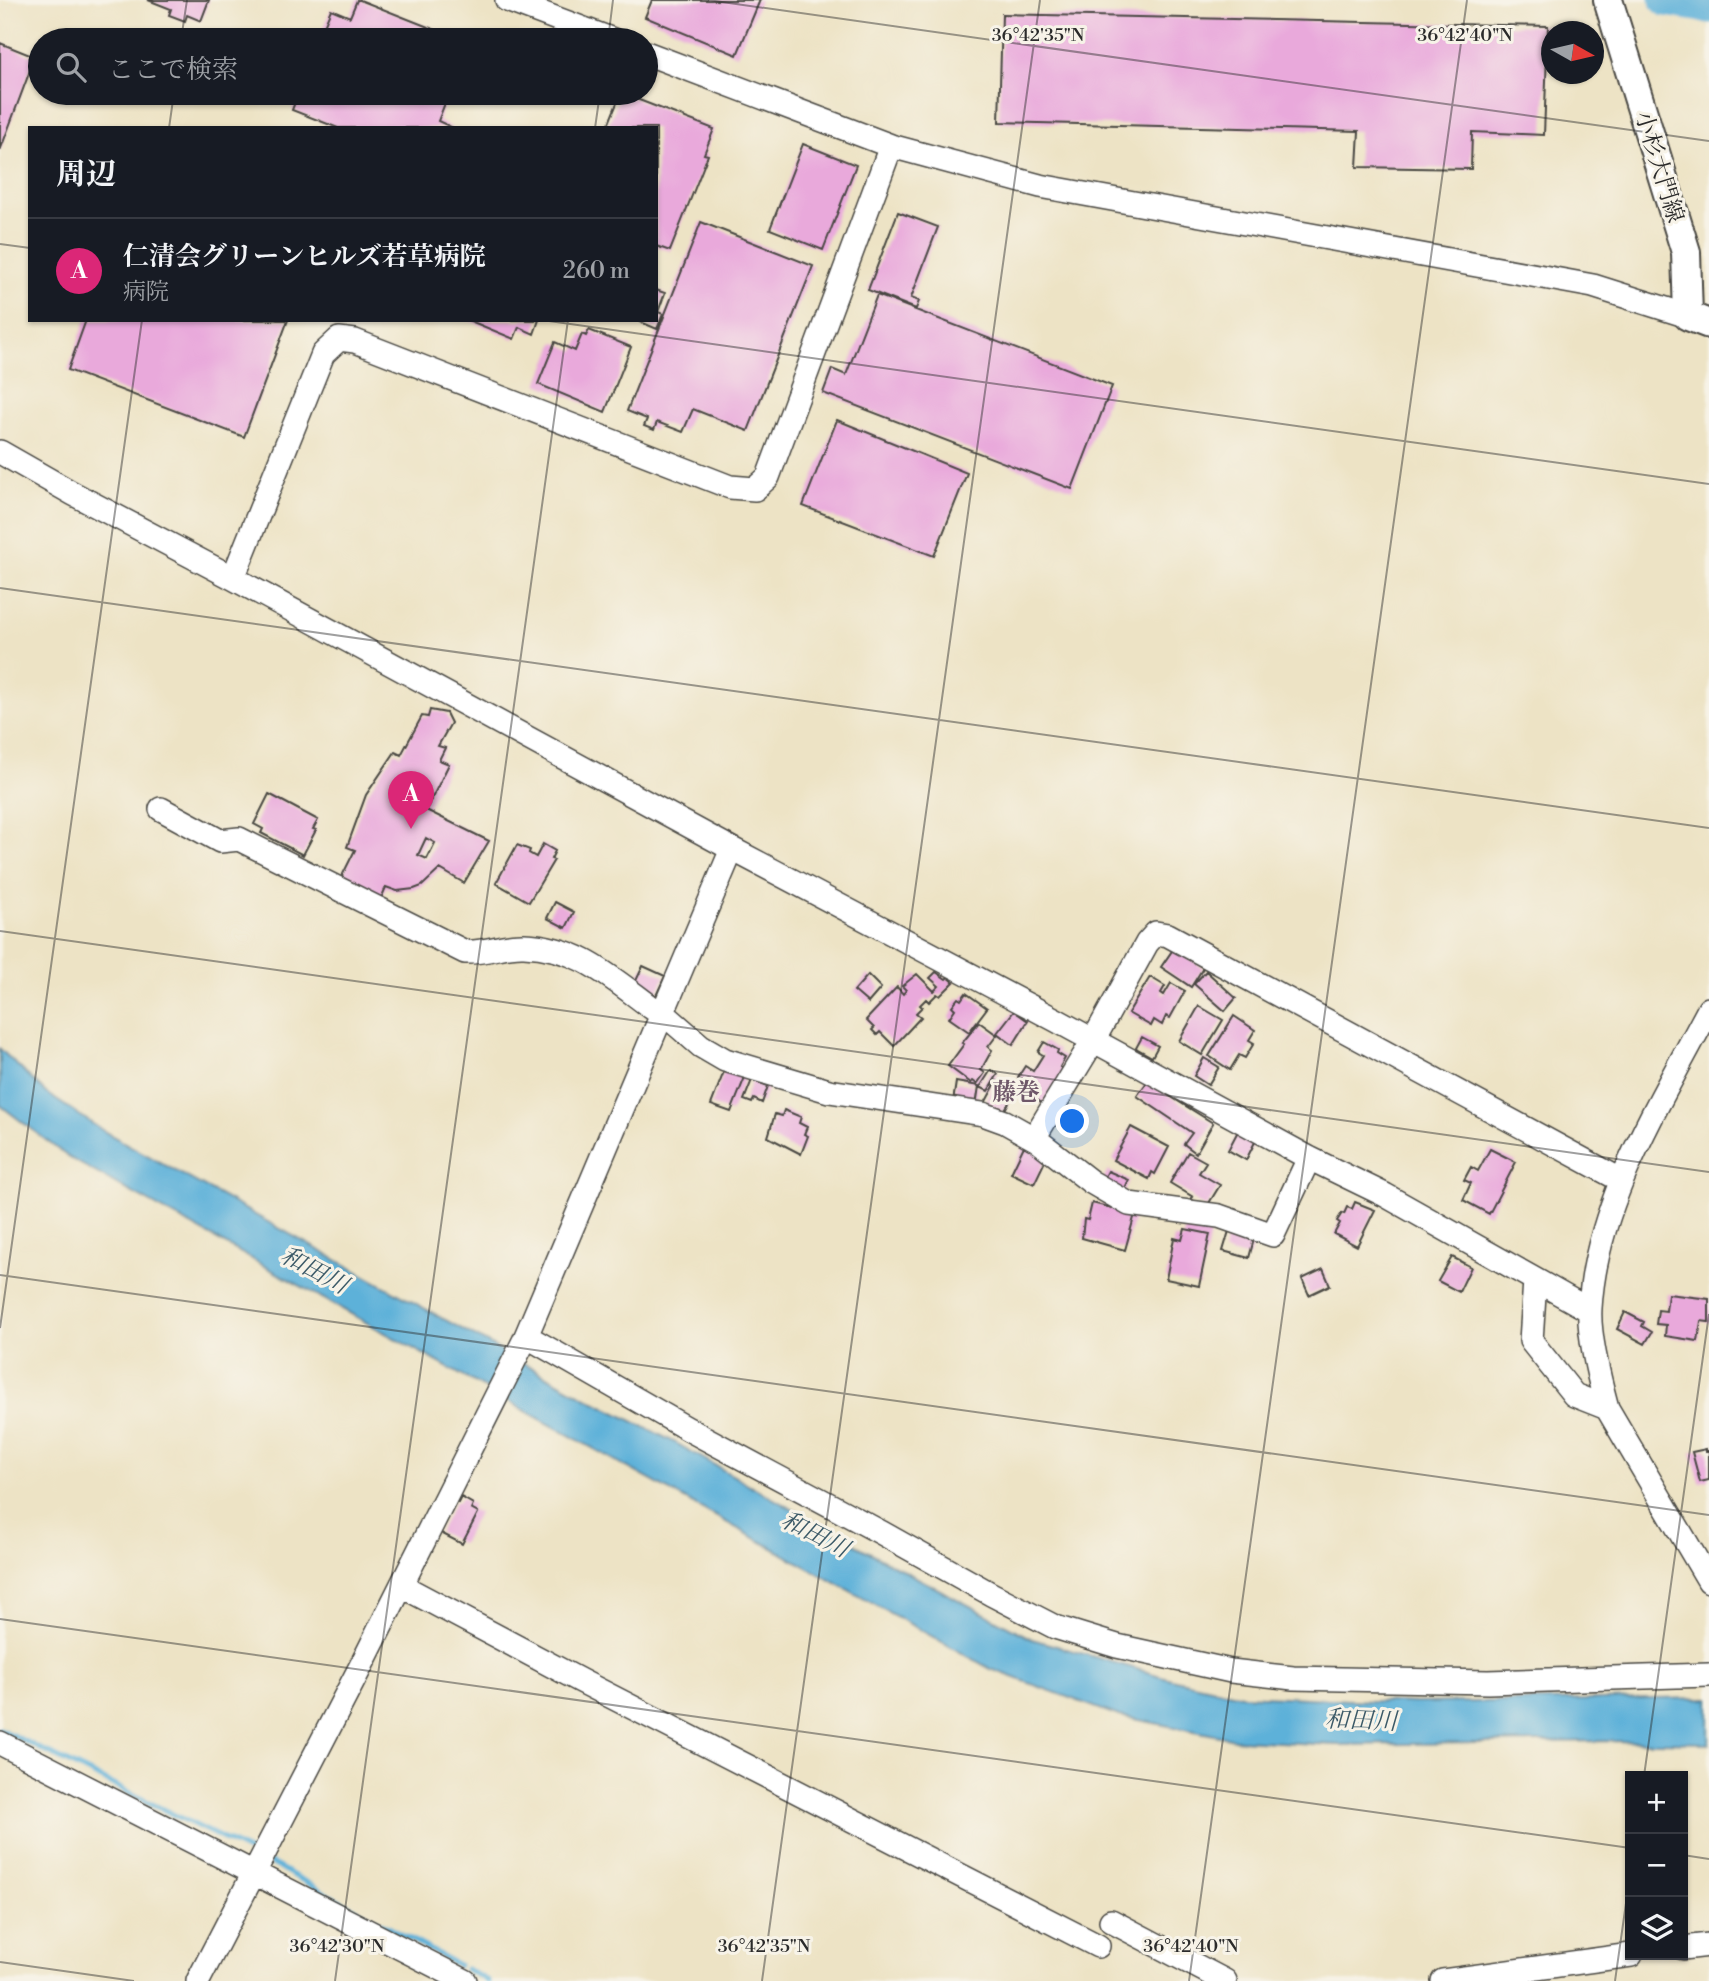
<!DOCTYPE html>
<html lang="ja">
<head>
<meta charset="utf-8">
<style>
  :root { --surface:#171b24; --page:#242831; --text:#f1f3f6; --muted:#9ea1a6; --line:#363941; --accent:#db2777 }
  body { margin:0; font-family:"Libre Bodoni","Noto Serif JP",serif; background:var(--page); color:var(--text) }
  .controls { position:absolute; right:21px; bottom:21px; display:grid; overflow:hidden; border-radius:0px; box-shadow:0 2px 5px #0004 }
  .controls button { width:63px; height:63px; display:grid; place-items:center; padding:0; border:0; border-bottom:2px solid var(--line); background:var(--surface); color:var(--text); font:35px sans-serif }
  .compass { position:absolute; left:1541px; top:21px; width:63px; height:63px; border-radius:50%; background:var(--surface); box-shadow:0 2px 5px #0004; rotate:98deg }
  .you { position:absolute; left:1073px; top:1122px; width:24px; height:24px; margin:-18px; border:5px solid #fff; border-radius:50%; background:#1a73e8; box-shadow:0 0 0 10px #1a73e833 }
  .badge { display:grid; place-items:center; width:46px; height:46px; border-radius:50%; background:var(--accent); color:#fff; font-size:23px; font-weight:700 }
  .pin { position:absolute; translate:-50% -58px; filter:drop-shadow(0 2px 4px #0008) }
  .pin::after { content:''; position:absolute; top:37px; width:24px; height:21px; background:inherit; clip-path:polygon(0 0,100% 0,50% 100%) }
  .list { margin:0; padding:0; list-style:none }
  h2 { display:flex; justify-content:space-between; align-items:center; height:91px; margin:0; padding:0 28px; font-size:30px }
  h2 small { font-size:23px; font-weight:400; color:var(--muted) }
  .list li { display:grid; grid-template-columns:46px 1fr auto; gap:21px; align-items:center; box-sizing:border-box; height:105px; padding:0 28px; border-top:2px solid var(--line) }
  .list b { display:block; font-size:26px; white-space:nowrap }
  .list p { margin:0; font-size:23px; white-space:nowrap; color:var(--muted) }
  .list em { font-size:23px; font-style:normal; color:var(--muted) }
  .icon { flex:none; width:38px; height:38px; fill:none; stroke:currentColor; stroke-width:2; stroke-linecap:round; stroke-linejoin:round }
  .map { position:relative; flex:none; width:1709px; height:1981px; overflow:hidden }
  .search { position:absolute; background:var(--surface); box-shadow:0 2px 5px #0004; left:28px; top:28px; width:630px; height:77px; display:flex; align-items:center; gap:18px; box-sizing:border-box; padding:0 24px; border-radius:38px; color:var(--muted); font-size:26px }
  .panel { position:absolute; background:var(--surface); box-shadow:0 2px 5px #0004; left:28px; top:126px; width:630px; height:196px; border-radius:0px }
  .map>svg:first-child { display:block }
  .water { fill:#5db1d9; stroke:#446e82; stroke-width:2 }
  .lines { fill:none; stroke-linecap:round; stroke-linejoin:round }
  .stream { stroke:#5db1d9; stroke-width:5 }
  .river { stroke:#5db1d9; stroke-width:33 }
  .building { fill:#e9a9db; fill-rule:evenodd }
  .minor-casing { stroke:#484742; stroke-width:26 }
  .major-casing { stroke:#484742; stroke-width:32 }
  .minor { stroke:#fff; stroke-width:23 }
  .major { stroke:#fff; stroke-width:28 }
  .ticks { fill:none; stroke:#2b2b2b; stroke-width:2; stroke-opacity:0.45 }
  .labels { text-anchor:middle; dominant-baseline:central; stroke-width:6; stroke-linejoin:round; paint-order:stroke }
  .street-label { font-size:23px; fill:#2b2b2b; stroke:#f7f3e8 }
  .neighbourhood-label { font-size:24px; font-weight:bold; fill:#6e5769; stroke:#f7f3e8 }
  .water-label { font-size:24px; font-style:italic; fill:#3c5a68; stroke:#f7f3e8 }
  .ticks-label { font-size:18px; text-anchor:middle; fill:#2b2b2b; stroke:#f7f3e8; stroke-width:6; stroke-linejoin:round; paint-order:stroke }
</style>
</head>
<body>
<div class="map">
<svg width="1709" height="1981" viewBox="0 0 1709 1981">
  <rect width="100%" height="100%" fill="#f7f3e8"/>
  <filter id="ink" filterUnits="userSpaceOnUse"><feTurbulence type="fractalNoise" baseFrequency=".0143" numOctaves="2"/><feDisplacementMap in="SourceGraphic" scale="14" xChannelSelector="R" yChannelSelector="G"/><feConvolveMatrix kernelMatrix="1 2 1 2 8 2 1 2 1" color-interpolation-filters="sRGB"/></filter>
  <filter id="wash" filterUnits="userSpaceOnUse"><feTurbulence type="fractalNoise" baseFrequency=".00686" numOctaves="4" result="noise"/><feDisplacementMap in="SourceGraphic" scale="28" xChannelSelector="R" yChannelSelector="G"/><feGaussianBlur stdDeviation="1.57" result="paint"/><feColorMatrix in="noise" values="0 0 0 0 0 0 0 0 0 0 0 0 0 0 0 0 0 1.4 0 .05"/><feComposite in="paint" operator="in"/></filter>
  <g filter="url(#wash)">
    <rect width="100%" height="100%" fill="#ede3c5"/>
    <path class="water" d="M0 1049 46 1093 105 1132 585 1397 672 1441 850 1542 1032 1639 1175 1680 1241 1695 1416 1703 1709 1698V1743L1607 1741 1336 1745 1240 1740 1119 1716 991 1669 68 1157 0 1105Z"/>
    <g class="lines">
      <path class="stream" d="M0 1729 258 1856
        M267 1861 458 1965
        M466 1969 488 1981"/>
      <path class="river" d="M1666 0 1709 7"/>
    </g>
    <g id="blocks">
      <path class="building" d="M148 0H209L201 21 187 15 185 21 169 15 171 9Z
        M357 0H360L461 40H318L331 9 350 17Z
        M652 0H760L737 55 645 17Z
        M1002 14 1548 26 1544 135 1472 132 1471 169 1357 167 1359 131 999 122Z
        M0 43 35 57 0 151Z
        M293 93H449L438 121 453 128H338L292 110 297 97 292 95Z
        M621 93 714 129 704 154 708 155 670 251 656 246V128H607Z
        M803 144 856 165 823 250 770 229Z
        M898 212 938 227 911 298 919 301 916 309 868 290Z
        M701 222 813 266 748 431 693 409 683 432 657 422 654 430 644 426 647 419 627 411Z
        M656 290 665 293 658 312 663 314 657 329 636 320H656Z
        M877 295 1112 386 1072 489 823 393 832 369 846 375Z
        M86 320H288L244 437 68 370Z
        M468 320H539L534 334 519 327 514 339Z
        M589 330 631 347 605 412 538 384 555 342 575 351 582 334 586 336Z
        M837 420 967 473 934 556 803 506Z
        M430 710 446 713 451 723 438 746 445 748 439 760 449 764 426 810 489 841 464 883 440 869 422 886 414 889 397 891 386 887 380 901 341 878 355 850 347 847 366 795 395 752 401 755 422 716 428 717ZM426 838 435 843 427 859 418 855Z
        M269 794 318 820 313 829 316 830 303 855 261 833 263 829 254 824Z
        M543 844 555 851 551 859 554 860 529 902 496 883 517 845 530 850 529 853 536 857Z
        M555 902 574 912 566 928 547 918Z
        M1174 948 1203 968 1191 987 1161 967Z
        M643 966 665 976 655 998 633 987Z
        M1206 971 1236 998 1225 1011 1194 984Z
        M936 972 946 979 948 977 954 982 940 996 937 994 929 1002 926 999 920 1005 922 1007 916 1013 921 1017 894 1046 880 1032 877 1035 872 1030 874 1028 866 1020 897 987 903 994 906 990 902 986 917 974 934 991 939 986 930 978Z
        M868 975 881 988 868 1003 854 991Z
        M1150 977 1165 986 1161 993 1164 995 1171 983 1185 991 1170 1018 1166 1016 1162 1025 1154 1020 1151 1026 1128 1013Z
        M966 993 987 1008 969 1032 949 1018 955 1009 952 1006 958 998 961 1000Z
        M1199 1006 1223 1020 1202 1055 1179 1041Z
        M1014 1011 1028 1021 1013 1045 997 1033Z
        M1234 1016 1255 1030 1249 1040 1254 1043 1245 1058 1239 1055 1230 1070 1209 1056Z
        M979 1022 997 1035 988 1047 992 1050 981 1070 985 1073 977 1084 973 1081 971 1083 948 1066 964 1044 962 1043Z
        M1142 1037 1158 1046 1152 1057 1136 1048Z
        M1044 1042 1058 1050 1057 1053 1065 1058 1060 1067 1067 1072 1043 1104 1018 1086 1023 1079 1018 1077 1025 1066 1033 1071 1043 1055 1038 1052Z
        M1204 1058 1219 1067 1208 1085 1194 1076Z
        M725 1069 745 1077 731 1112 711 1105Z
        M991 1070 998 1074 988 1091 980 1087Z
        M752 1080 768 1086 762 1103 754 1099 752 1103 744 1100Z
        M997 1081 1015 1092 1003 1113 985 1103Z
        M956 1082 979 1086 976 1106 953 1102Z
        M1147 1082 1213 1123 1196 1153 1184 1144 1192 1133 1137 1096Z
        M784 1110 801 1117 799 1123 807 1127 804 1134 808 1136 801 1154 768 1137 775 1114 782 1116Z
        M1131 1127 1169 1147 1155 1174 1152 1172 1149 1179 1113 1160Z
        M1238 1131 1256 1140 1246 1160 1228 1150Z
        M1024 1146 1047 1157 1034 1184 1011 1173Z
        M1490 1149 1516 1162 1489 1214 1463 1200 1471 1183 1464 1180 1471 1167 1478 1171Z
        M1188 1152 1206 1162 1199 1173 1220 1185 1206 1208 1191 1199 1193 1197 1170 1183Z
        M1108 1171 1129 1180 1123 1194 1101 1184Z
        M1355 1202 1375 1210 1357 1246 1334 1234 1340 1223 1337 1221 1342 1213 1344 1214 1347 1207 1352 1209Z
        M1092 1203 1135 1214 1125 1250 1082 1238 1084 1219 1088 1220Z
        M1185 1229 1210 1234 1199 1286 1166 1279 1174 1238 1182 1240Z
        M1229 1231 1254 1239 1249 1258 1223 1251Z
        M1452 1257 1471 1267 1459 1292 1438 1281Z
        M1323 1269 1330 1285 1309 1295 1302 1279Z
        M1668 1294 1709 1299V1322L1701 1321 1698 1341 1665 1336 1666 1325 1656 1324 1658 1310 1666 1311Z
        M1625 1312 1644 1322 1642 1326 1652 1332 1645 1344 1617 1329Z
        M1706 1449V1451H1709V1480L1700 1482 1692 1452Z
        M461 1497 473 1504 471 1509 478 1513 462 1544 439 1532 455 1502 458 1503Z"/>
    </g>
  </g>
  <g filter="url(#ink)">
    <use href="#blocks" fill-opacity="0" stroke="#484742" stroke-width="2"/>
    <g class="lines">
      <g class="minor-casing">
        <path id="minor" d="M507 0 613 40
          M646 53 891 146 1040 186 1593 286 1688 316
          M0 452 72 493 233 578 732 849 1056 1020 1309 1158 1385 1195 1589 1310
          M233 578 323 354 339 339 355 341 730 487 755 489 768 477 891 146
          M161 809 220 841 239 839 465 952C488 953 503 944 524 945 583 947 615 982 662 1015
          M1709 1009C1661 1101 1596 1202 1590 1308 1588 1335 1600 1382 1607 1408L1709 1581
          M663 1013 701 1046 725 1060 829 1091 983 1114 1005 1122 1037 1140 1091 1182 1129 1204 1219 1216 1273 1235 1309 1158
          M1034 1138 1093 1041 1147 943 1156 933 1168 935 1617 1178
          M1535 1280 1531 1341 1574 1395 1607 1408
          M526 1336 688 1429 882 1533 991 1594 1055 1627 1117 1646 1231 1671 1293 1678 1488 1682 1709 1675
          M402 1586 581 1681 1098 1946
          M0 1743 465 1981
          M1111 1921 1225 1981
          M1683 1948 1709 1945
          M198 1981 362 1664 524 1341 732 849
          M1443 1981 1631 1955"/>
      </g>
      <g class="major-casing">
        <path id="major" d="M1608 0 1686 252 1688 316 1709 324"/>
      </g>
      <use href="#minor" class="minor"/>
      <use href="#major" class="major"/>
    </g>
  </g>
  <path class="ticks" d="M708 0 1709 141M181 40 187 0M608 40 613 0M169 128 174 93M595 128 600 93M0 244 30 248M542 320 1709 484M0 588 1709 828M0 931 1709 1172M0 1275 1709 1515M0 1328 142 320M0 1619 1630 1848M1644 1776 1709 1314M1683 1855 1709 1859M0 1962 134 1981M335 1981 568 320M762 1981 1040 0M1189 1981 1467 0M1615 1981 1630 1875"/>
  <g class="labels">
    <g class="street-label">
      <text transform="translate(1659 167) rotate(73)">小杉大門線</text>
    </g>
    <g class="neighbourhood-label">
      <text x="1016" y="1093">藤巻</text>
    </g>
    <g class="water-label">
      <text transform="translate(314 1271) rotate(28)">和田川</text>
      <text transform="translate(815 1535) rotate(27)">和田川</text>
      <text transform="translate(1361 1721) rotate(2)">和田川</text>
    </g>
  </g>
  <g class="ticks-label">
    <text x="1038" y="41">36°42'35"N</text>
    <text x="1465" y="41">36°42'40"N</text>
    <text x="337" y="1952">36°42'30"N</text>
    <text x="764" y="1952">36°42'35"N</text>
    <text x="1191" y="1952">36°42'40"N</text>
  </g>
</svg>
<div class="controls">
<button>+</button>
<button>−</button>
<button><svg class="icon" aria-label="layers" viewBox="0 0 24 24"><path d="M12 4l9 5-9 5-9-5zM3 14l9 5 9-5"/></svg></button>
</div>
<svg class="compass" viewBox="-18 -18 36 36"><path d="M0-13l5 13h-10z" fill="#e53935"/><path d="M0 13l5-13h-10z" fill="#9ea1a6"/></svg>
<div class="you"></div>
<div class="pin badge" style="left:411px;top:829px">A</div>
<div class="search"><svg class="icon" aria-label="search" viewBox="0 0 24 24"><circle cx="10" cy="10" r="6"/><path d="M15 15l6 6"/></svg>ここで検索</div>
<section class="panel">
<h2>周辺<small></small></h2>
<ul class="list">
<li><span class="badge">A</span><div><b>仁清会グリーンヒルズ若草病院</b><p>病院</p></div><em>260 m</em></li>
</ul>
</section>
</div>
</body>
</html>
